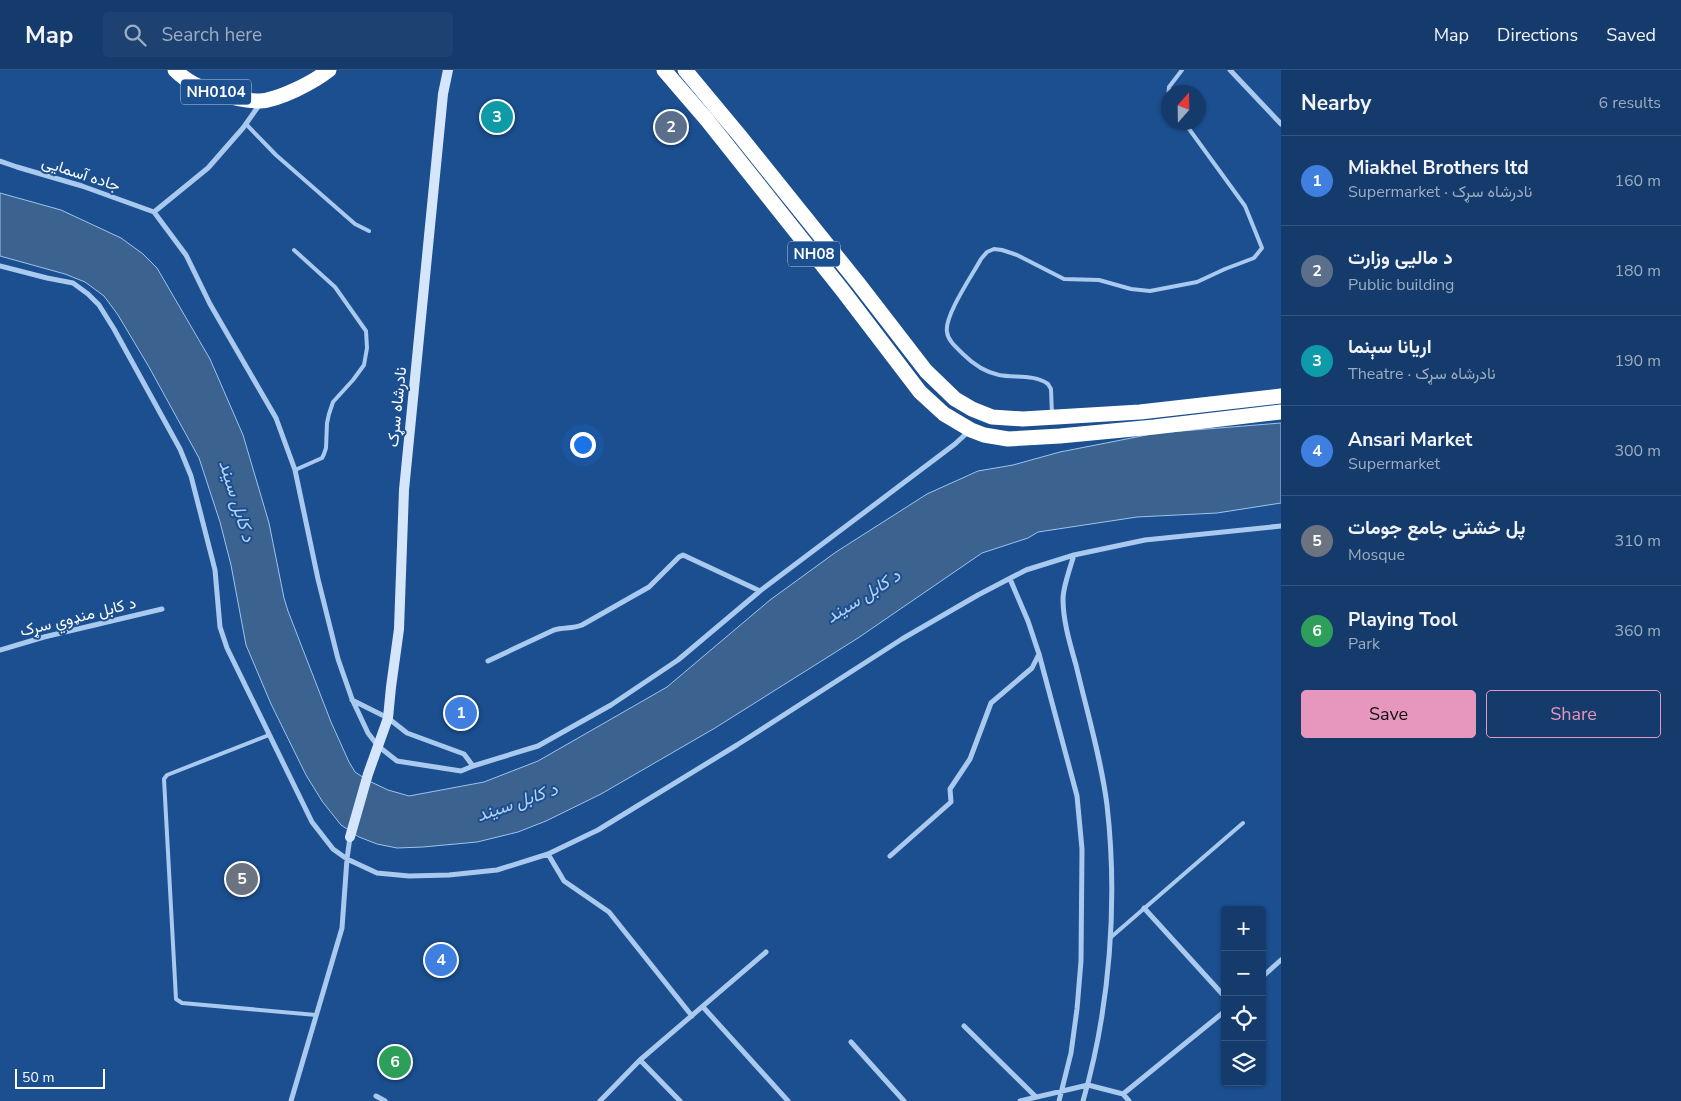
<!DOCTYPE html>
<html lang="en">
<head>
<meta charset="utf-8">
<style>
  :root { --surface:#143b6b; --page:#1d4271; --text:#f1f3f6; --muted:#9dadc1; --line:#33557e; --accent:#e797bd }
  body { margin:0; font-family:"Nunito Sans",Vazirmatn,sans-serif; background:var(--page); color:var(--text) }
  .controls { position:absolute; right:15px; bottom:15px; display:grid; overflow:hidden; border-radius:5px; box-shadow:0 1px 4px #0004 }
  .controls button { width:45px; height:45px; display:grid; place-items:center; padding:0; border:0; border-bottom:1px solid var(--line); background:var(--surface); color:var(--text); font:25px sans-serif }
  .compass { position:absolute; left:1161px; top:15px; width:45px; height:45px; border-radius:50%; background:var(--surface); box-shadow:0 1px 4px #0004; rotate:20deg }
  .scale { position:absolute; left:15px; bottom:12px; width:90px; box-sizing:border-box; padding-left:5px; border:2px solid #fff; border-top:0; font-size:14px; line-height:18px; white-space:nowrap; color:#fff; -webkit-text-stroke:4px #1b4f8f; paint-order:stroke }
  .you { position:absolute; left:582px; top:374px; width:18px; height:18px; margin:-12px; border:4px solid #fff; border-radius:50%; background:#1a73e8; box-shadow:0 0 0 8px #1a73e833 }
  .badge { display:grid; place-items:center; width:32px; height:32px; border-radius:50%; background:var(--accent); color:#fff; font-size:16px; font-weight:700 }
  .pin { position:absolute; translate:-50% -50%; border:2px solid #fff; box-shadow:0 1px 5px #0006 }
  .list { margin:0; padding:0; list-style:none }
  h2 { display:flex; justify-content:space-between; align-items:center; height:65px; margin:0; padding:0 20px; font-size:21px }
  h2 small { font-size:16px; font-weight:400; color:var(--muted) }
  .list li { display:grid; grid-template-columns:32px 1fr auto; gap:15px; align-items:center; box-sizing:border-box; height:90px; padding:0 20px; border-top:1px solid var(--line) }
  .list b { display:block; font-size:19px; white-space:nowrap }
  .list p { margin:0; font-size:16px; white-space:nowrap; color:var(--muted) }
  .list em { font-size:16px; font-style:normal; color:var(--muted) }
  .actions { display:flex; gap:10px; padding:15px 20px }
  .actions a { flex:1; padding:11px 0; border:1px solid var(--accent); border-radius:5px; text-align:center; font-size:18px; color:var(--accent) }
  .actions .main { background:var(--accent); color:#111 }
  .icon { flex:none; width:28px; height:28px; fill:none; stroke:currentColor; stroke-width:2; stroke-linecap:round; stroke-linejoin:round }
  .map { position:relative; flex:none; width:1281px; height:1031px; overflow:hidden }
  header { display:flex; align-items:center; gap:30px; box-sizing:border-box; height:70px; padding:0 25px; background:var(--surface); border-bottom:1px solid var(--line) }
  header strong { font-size:24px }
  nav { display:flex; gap:28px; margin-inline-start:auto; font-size:18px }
  .search { width:350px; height:45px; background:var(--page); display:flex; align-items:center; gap:12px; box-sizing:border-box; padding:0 18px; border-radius:5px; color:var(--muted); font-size:19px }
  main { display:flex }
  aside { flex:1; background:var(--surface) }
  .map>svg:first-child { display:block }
  .water { fill:#3c6290; stroke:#9cc4f0 }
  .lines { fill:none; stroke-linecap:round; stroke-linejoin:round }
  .lane { stroke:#a9c9ee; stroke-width:4 }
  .street { stroke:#a9c9ee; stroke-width:5 }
  .secondary { stroke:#d6e6fa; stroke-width:10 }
  .highway { stroke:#fff; stroke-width:15 }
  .labels { text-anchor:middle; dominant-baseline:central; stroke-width:4; stroke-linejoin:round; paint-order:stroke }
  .shield { fill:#1b4f8f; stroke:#bbcadd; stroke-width:1 }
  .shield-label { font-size:15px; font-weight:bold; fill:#fff }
  .street-label { font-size:16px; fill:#fff; stroke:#1b4f8f }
  .water-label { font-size:18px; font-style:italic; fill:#b5d3f5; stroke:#1b4f8f }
</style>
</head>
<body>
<header>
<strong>Map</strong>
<div class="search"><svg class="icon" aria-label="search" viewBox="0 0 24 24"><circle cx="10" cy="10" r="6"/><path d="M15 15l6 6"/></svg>Search here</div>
<nav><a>Map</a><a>Directions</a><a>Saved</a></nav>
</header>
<main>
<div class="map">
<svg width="1281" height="1031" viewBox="0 0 1281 1031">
  <rect width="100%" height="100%" fill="#1b4f8f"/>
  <path class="water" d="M0 123 61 140 121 168 143 184 157 198 210 289 243 365 269 453 284 528 288 541 331 652 349 692 355 702 367 710 388 720 409 726 484 712 538 691 667 617 770 530 836 482 927 424 978 401 1013 395 1060 382 1157 363 1281 353V433L1217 443 1137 447 1038 462 1028 468 982 483 858 568 715 658 601 724 546 751 518 762 477 772 423 777 397 778 377 774 359 767 341 755 322 731 306 705 271 634 246 575 231 495 220 452 199 388 149 297 118 245 104 226 85 212 65 204 0 186Z"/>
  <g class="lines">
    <path class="lane" d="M1168 30 1169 17 1182 0
      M246 54 276 85 355 154 369 161
      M294 180 335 217 366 261 367 278 364 295 353 310 333 332 329 344 327 353 326 378 324 384 322 388 295 400
      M1052 345 1051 319 1048 314C1034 304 1015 308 999 305 985 302 973 294 963 284 957 278 948 271 947 262 944 246 973 204 981 189L987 182 994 179 1002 180 1017 185 1064 209 1099 210 1131 219 1150 221 1197 212 1225 199 1254 188 1262 178 1245 136 1184 52
      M269 665 167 705 164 709 176 929 182 933 316 945
      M1110 868 1243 753"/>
    <path class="street" d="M1230 0 1281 54
      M0 91 17 97 82 116 154 142
      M154 142 186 185 210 234 276 348 295 400 318 509 338 589 352 629 368 663 378 676 397 691 461 701 473 696 538 676 611 635 678 590 760 521 955 374 968 362
      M154 142 208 98 243 58 260 34
      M0 196 47 208 73 213 88 224 99 235 114 259 180 379 191 406 215 500 220 557 227 578 312 752 333 779 347 789 377 803 409 806 449 805 497 800 548 784 598 760 737 675 902 569 978 525 1026 500 1074 485 1145 470 1281 456
      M1074 485C1070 498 1063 517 1063 529 1063 551 1070 574 1076 595 1087 642 1101 688 1107 735 1118 831 1110 938 1083 1031
      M1010 509 1028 551 1039 584 1077 726 1082 779 1081 891 1077 939 1071 983 1059 1031
      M0 580 44 567 162 539
      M488 591 554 560C564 557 572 559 582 555L649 517 679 487 683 485 760 521
      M352 630 388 648 407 663 464 684 473 696
      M548 784 564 811 609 842 692 946
      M890 786 951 732 950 719 970 689 991 633 1032 598 1039 584
      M1144 838 1225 927
      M1262 907 1281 890
      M703 937 788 1031
      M964 956 1036 1027
      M851 972 904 1031
      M640 990 680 1031
      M1123 1024 1129 1031
      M376 1026 385 1031
      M291 1031 342 858 347 789 350 767
      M600 1031 640 990 766 882
      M1020 1031 1088 1015 1123 1024 1225 941"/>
    <path class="secondary" d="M350 767 368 704 388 648 391 617 399 559 404 420 443 24 448 0"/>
    <path class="highway" d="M175 0C187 12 199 17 215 22 229 27 244 31 260 31 279 30 314 12 329 0
      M664 0 707 50 843 221 920 322 944 344 971 360 984 365 1008 369 1060 366 1154 357 1281 342
      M685 0 740 66 858 213 926 301 955 329 972 339 992 347 1023 349 1140 342 1281 326"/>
  </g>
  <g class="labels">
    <g class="shield">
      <rect x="181" y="9.5" width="70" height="25" rx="4"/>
      <rect x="788" y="171.5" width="52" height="25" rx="4"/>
    </g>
    <g class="shield-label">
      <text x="216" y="22">NH0104</text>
      <text x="814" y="184">NH08</text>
    </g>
    <g class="street-label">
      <text transform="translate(81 104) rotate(18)">جاده آسمایی</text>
      <text transform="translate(397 337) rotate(-84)">نادرشاه سړک</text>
      <text transform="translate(78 547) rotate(-14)">د کابل منډوي سړک</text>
    </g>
    <g class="water-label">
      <text transform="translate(237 431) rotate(73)">د کابل سيند</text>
      <text transform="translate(863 526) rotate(-32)">د کابل سيند</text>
      <text transform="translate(517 732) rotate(-19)">د کابل سيند</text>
    </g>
  </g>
</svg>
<div class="controls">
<button>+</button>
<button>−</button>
<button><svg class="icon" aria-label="locate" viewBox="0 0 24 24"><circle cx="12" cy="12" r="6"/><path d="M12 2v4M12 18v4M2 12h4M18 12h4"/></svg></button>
<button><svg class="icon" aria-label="layers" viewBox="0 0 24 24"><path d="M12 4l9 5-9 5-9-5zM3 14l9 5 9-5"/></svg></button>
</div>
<svg class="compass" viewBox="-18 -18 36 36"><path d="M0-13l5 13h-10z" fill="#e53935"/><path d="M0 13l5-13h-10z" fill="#9dadc1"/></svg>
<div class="scale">50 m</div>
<div class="you"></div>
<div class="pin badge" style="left:461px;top:643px;background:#3f7fe0">1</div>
<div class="pin badge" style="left:671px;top:57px;background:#5c6f8a">2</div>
<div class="pin badge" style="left:497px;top:47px;background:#0f9aa8">3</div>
<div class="pin badge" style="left:441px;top:890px;background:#3f7fe0">4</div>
<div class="pin badge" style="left:242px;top:809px;background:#6b7280">5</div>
<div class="pin badge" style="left:395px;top:992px;background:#2e9e5b">6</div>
</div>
<aside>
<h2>Nearby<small>6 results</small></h2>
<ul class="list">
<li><span class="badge" style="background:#3f7fe0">1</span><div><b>Miakhel Brothers ltd</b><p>Supermarket · نادرشاه سړک</p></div><em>160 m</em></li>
<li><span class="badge" style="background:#5c6f8a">2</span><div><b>د مالیی وزارت</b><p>Public building</p></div><em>180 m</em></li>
<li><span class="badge" style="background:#0f9aa8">3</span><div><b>اريانا سېنما</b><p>Theatre · نادرشاه سړک</p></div><em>190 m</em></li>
<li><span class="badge" style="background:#3f7fe0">4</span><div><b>Ansari Market</b><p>Supermarket</p></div><em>300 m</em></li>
<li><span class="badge" style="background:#6b7280">5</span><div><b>پل خشتی جامع جومات</b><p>Mosque</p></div><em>310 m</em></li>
<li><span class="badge" style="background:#2e9e5b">6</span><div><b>Playing Tool</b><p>Park</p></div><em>360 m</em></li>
</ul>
<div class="actions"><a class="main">Save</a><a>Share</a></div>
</aside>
</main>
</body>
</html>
